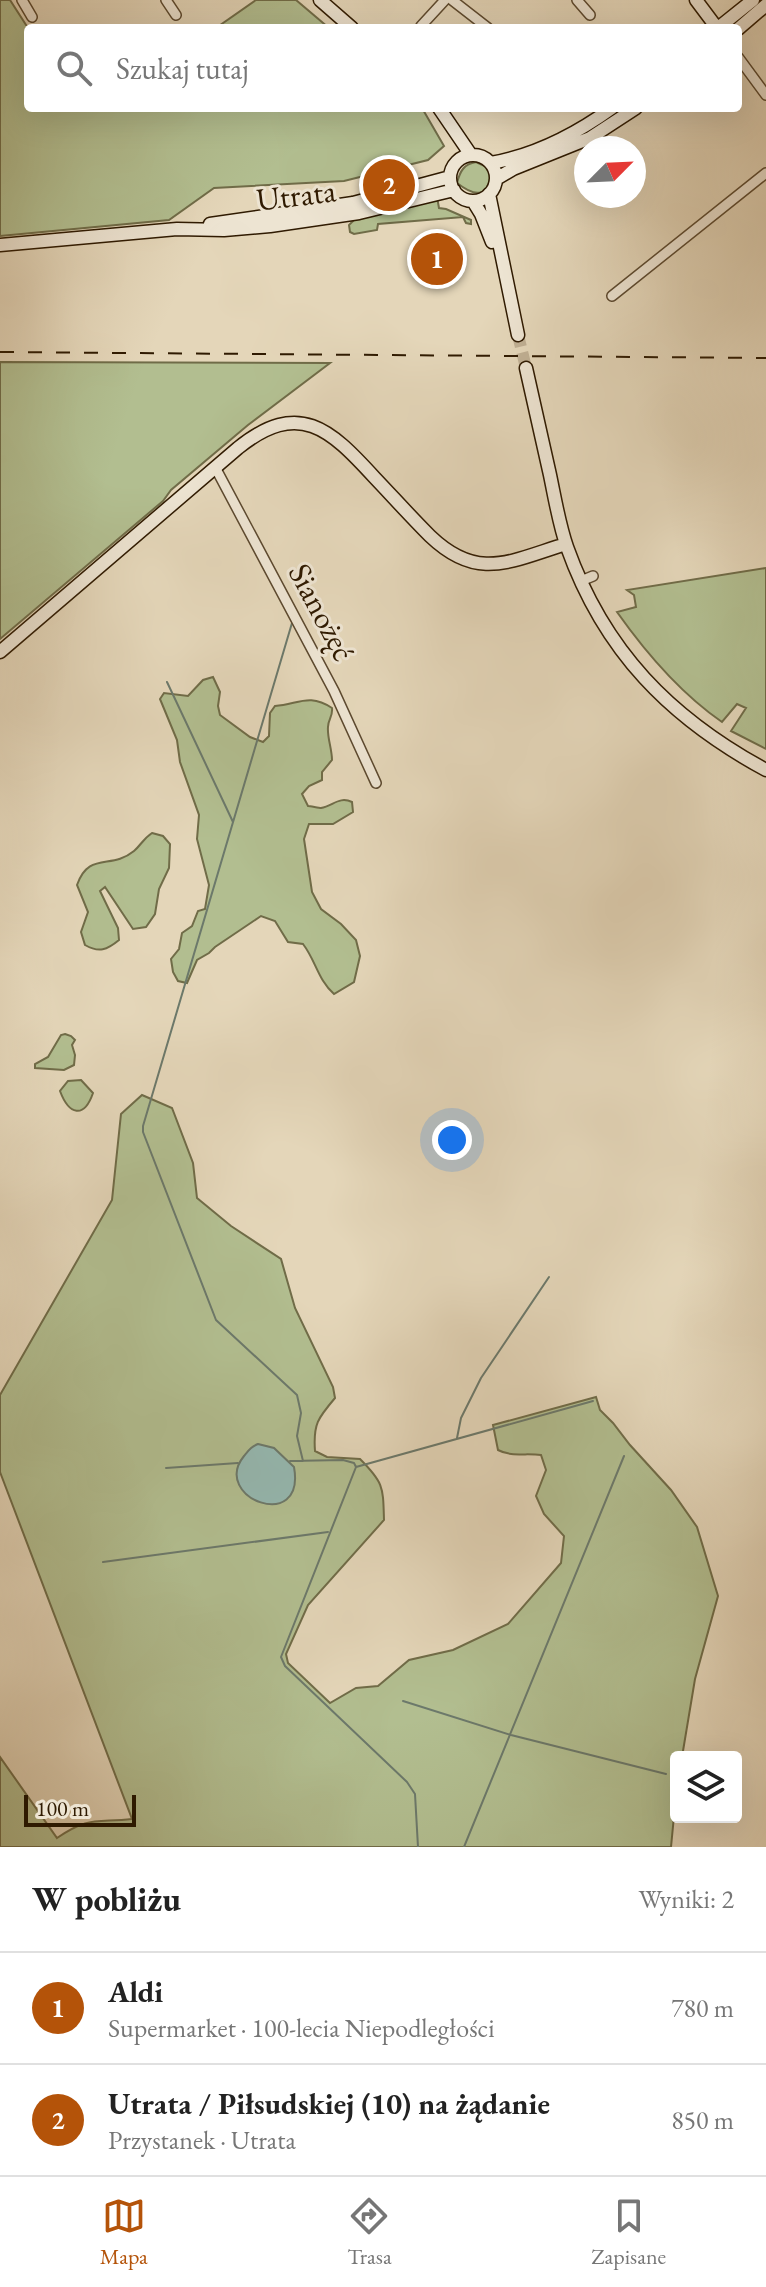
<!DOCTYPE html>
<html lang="pl">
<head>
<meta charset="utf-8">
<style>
  :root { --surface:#fff; --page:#f2f2f2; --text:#222; --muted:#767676; --line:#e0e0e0; --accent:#b45309 }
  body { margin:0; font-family:"EB Garamond",serif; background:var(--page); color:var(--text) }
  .controls { position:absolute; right:24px; bottom:24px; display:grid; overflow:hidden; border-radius:8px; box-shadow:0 8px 32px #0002 }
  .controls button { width:72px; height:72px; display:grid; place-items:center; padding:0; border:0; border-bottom:2px solid var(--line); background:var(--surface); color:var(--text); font:40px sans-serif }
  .compass { position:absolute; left:574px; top:136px; width:72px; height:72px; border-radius:50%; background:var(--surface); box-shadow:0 8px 32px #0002; rotate:66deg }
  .scale { position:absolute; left:24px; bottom:20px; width:112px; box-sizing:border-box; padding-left:8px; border:4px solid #2f1a01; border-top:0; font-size:22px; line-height:28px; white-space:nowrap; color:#2f1a01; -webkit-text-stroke:6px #ede4d2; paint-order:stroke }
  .you { position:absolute; left:452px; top:1140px; width:28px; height:28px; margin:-20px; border:6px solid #fff; border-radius:50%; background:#1a73e8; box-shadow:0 0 0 12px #1a73e833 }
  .badge { display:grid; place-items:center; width:52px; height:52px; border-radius:50%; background:var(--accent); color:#fff; font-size:26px; font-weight:700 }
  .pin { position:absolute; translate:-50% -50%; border:4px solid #fff; box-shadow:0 2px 8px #0006 }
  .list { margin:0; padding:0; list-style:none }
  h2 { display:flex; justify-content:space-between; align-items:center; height:104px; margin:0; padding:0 32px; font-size:34px }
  h2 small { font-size:26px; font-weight:400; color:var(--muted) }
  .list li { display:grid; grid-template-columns:52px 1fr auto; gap:24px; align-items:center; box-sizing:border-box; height:112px; padding:0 32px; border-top:2px solid var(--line) }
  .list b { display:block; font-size:30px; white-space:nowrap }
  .list p { margin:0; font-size:26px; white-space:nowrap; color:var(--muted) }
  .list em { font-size:26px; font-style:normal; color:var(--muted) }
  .icon { flex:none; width:44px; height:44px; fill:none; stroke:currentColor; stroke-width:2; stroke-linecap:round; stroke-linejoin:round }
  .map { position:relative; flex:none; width:766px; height:1847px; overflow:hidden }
  .search { position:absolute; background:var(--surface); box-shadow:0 8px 32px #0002; left:24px; right:24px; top:24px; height:88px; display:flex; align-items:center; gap:20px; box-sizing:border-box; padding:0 28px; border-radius:8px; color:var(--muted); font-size:30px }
  .sheet { height:328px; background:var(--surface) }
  nav { display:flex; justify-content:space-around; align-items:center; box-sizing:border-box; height:112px; border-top:2px solid var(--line); background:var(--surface); font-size:22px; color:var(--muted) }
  nav a { display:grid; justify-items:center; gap:4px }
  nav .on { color:var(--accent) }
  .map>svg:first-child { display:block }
  .green { fill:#b2be90; stroke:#706c48; stroke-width:2 }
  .water { fill:#95b9b2; stroke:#6c796b; stroke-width:2 }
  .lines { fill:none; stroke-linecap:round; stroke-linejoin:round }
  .stream { stroke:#6c796b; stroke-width:2 }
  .secondary-tunnel { stroke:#c0b094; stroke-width:12; stroke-dasharray:12 6; stroke-linecap:butt }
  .street-casing { stroke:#5c492f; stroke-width:12 }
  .secondary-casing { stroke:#2f1a01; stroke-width:15 }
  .street { stroke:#ede4d2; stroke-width:9 }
  .secondary { stroke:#ede4d2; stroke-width:12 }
  .rail { stroke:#2f1a01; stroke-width:2; stroke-dasharray:14 14; stroke-linecap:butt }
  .labels { text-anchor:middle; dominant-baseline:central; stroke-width:6; stroke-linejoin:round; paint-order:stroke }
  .street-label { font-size:32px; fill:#2f1a01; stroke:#ede4d2 }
</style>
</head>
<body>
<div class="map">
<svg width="766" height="1847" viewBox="0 0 766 1847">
  <rect width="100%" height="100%" fill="#e4d6b9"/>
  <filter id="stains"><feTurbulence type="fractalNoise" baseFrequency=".0025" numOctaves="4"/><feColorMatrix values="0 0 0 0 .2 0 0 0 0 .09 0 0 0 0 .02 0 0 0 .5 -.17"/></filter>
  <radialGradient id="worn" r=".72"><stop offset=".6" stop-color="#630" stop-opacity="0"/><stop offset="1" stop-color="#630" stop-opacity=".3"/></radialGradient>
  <path class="green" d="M0 0H10L28 28V108H422L444 146 428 160 344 181 214 188 169 220 0 236Z
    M256 0H296L329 28H216Z
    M476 162 491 169C490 199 475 197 457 183 460 171 464 164 476 162Z
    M437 197 439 208 446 209 471 220V224L466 223 463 217 378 224 377 230 354 234 350 232 349 225 356 218Z
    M0 362 330 363 248 425 171 490 163 501 0 639Z
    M766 568V749L731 731 746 708 737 704 722 722C680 693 646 653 617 612L636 607 634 595 627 590Z
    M213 677 220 692 218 706 220 715 250 737 263 742 269 736 270 713 275 706C299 704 309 693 332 708 333 717 328 719 328 727 327 737 332 749 332 760L322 772V780L309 786 302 794 308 806C310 806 319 808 321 808 333 806 339 796 352 802L353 812 333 824H309L304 839 312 892 321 909 341 924 356 940 360 956 354 982 334 994C318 980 316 961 303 944L288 942 275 921 261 916 215 947 209 953 197 960 187 983 178 981 173 972 171 959 179 949 182 933 192 926 198 911 205 909 209 885 197 839 199 815 180 762 177 740 160 699 164 693 188 696 203 680Z
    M152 833 163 836 170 844 169 868 159 889 155 914 146 927 133 929 105 887 100 891 118 928 119 940C107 950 99 953 85 945L81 932 88 912 77 885C89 851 111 870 134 851 141 845 143 839 152 833Z
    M65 1034 71 1036 75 1040 72 1045 75 1055 74 1065 64 1070 35 1068V1064L48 1057 61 1035Z
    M81 1080 93 1093C84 1119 69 1115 60 1091L68 1081Z
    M142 1095 172 1108 193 1163 197 1198 231 1226 281 1259 295 1308 333 1387 335 1398C318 1418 313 1424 315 1451L327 1457 360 1459C384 1483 383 1487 384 1520L308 1605 286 1654 288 1663 330 1703 356 1688 378 1686 409 1660 453 1650 508 1624 561 1563 564 1536 544 1514 536 1496 546 1470 541 1455C526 1453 511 1457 498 1450L493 1425 596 1397 600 1410 613 1423 630 1445 671 1490 697 1527 718 1596 695 1679 682 1757H676V1795L671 1847H0V1757L57 1838C89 1816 96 1823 132 1819L0 1472V1395L112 1200 121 1114Z"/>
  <path class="water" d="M258 1444 274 1448 294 1467C306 1534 210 1498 244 1456 249 1450 251 1447 258 1444Z"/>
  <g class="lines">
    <path class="stream" d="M292 623 143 1126V1132L216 1320 297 1395 301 1413 297 1436 303 1461
      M167 682 233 822
      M457 1438 461 1418 481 1378 549 1277
      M290 1461 343 1460 354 1463 356 1467 281 1657 285 1666 407 1782 415 1794 418 1847
      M356 1467 593 1401
      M166 1468 238 1463
      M103 1562 328 1532
      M403 1701 511 1735 666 1774
      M464 1847 624 1456"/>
    <path class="secondary-tunnel" d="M518 335 526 368"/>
    <g class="street-casing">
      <path id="street" d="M22 0 32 17
        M166 0 176 15
        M452 0 488 28
        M577 0 590 15
        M421 26 445 0
        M738 57 766 95
        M612 296 766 173
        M215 467 334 691 376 783
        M581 581 593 576"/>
    </g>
    <g class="secondary-casing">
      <path id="secondary" d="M320 0 352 28
        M696 0 717 28
        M718 28 753 0
        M738 29 766 5
        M439 108 471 155
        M450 178a23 23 0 1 1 46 0a23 23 0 1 1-46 0Z
        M491 163C535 155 576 134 612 108
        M496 179 513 169 590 138 636 108
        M489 194 518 335
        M473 201 481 214 492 242
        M210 224 353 203 450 177
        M0 245 177 229 224 230 270 226 359 213 454 190
        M526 368C534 404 542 439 550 475 555 499 559 524 567 547 604 651 670 718 766 770
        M0 652 238 448C299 399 330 429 374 477 393 497 411 517 430 536 478 582 510 561 566 544"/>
    </g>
    <use href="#street" class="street"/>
    <use href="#secondary" class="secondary"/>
    <path class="rail" d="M0 352 766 358"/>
  </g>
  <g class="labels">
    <g class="street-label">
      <text transform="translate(296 195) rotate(-7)">Utrata</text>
      <text transform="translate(322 612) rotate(62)">Sianożęć</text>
    </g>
  </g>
  <rect width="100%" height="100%" filter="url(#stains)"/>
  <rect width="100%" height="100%" fill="url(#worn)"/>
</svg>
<div class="controls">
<button><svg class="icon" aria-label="layers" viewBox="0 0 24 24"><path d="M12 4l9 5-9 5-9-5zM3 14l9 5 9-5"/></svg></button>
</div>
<svg class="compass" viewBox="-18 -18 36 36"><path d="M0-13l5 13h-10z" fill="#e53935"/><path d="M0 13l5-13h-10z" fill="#767676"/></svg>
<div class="scale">100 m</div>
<div class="you"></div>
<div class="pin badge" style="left:437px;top:259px">1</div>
<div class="pin badge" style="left:389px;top:185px">2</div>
<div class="search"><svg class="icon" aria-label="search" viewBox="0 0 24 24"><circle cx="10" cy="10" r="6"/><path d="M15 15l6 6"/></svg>Szukaj tutaj</div>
</div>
<section class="sheet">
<h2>W pobliżu<small>Wyniki: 2</small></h2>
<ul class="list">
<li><span class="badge">1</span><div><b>Aldi</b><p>Supermarket · 100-lecia Niepodległości</p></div><em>780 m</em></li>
<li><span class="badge">2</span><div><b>Utrata / Piłsudskiej (10) na żądanie</b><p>Przystanek · Utrata</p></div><em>850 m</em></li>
</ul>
</section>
<nav>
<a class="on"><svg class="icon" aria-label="map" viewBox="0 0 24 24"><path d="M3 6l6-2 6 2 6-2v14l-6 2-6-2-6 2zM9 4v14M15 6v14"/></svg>Mapa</a>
<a><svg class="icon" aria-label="directions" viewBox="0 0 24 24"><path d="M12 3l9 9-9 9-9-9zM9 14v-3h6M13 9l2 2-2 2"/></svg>Trasa</a>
<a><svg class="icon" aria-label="saved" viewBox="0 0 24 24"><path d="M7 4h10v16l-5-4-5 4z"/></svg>Zapisane</a>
</nav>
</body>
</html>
